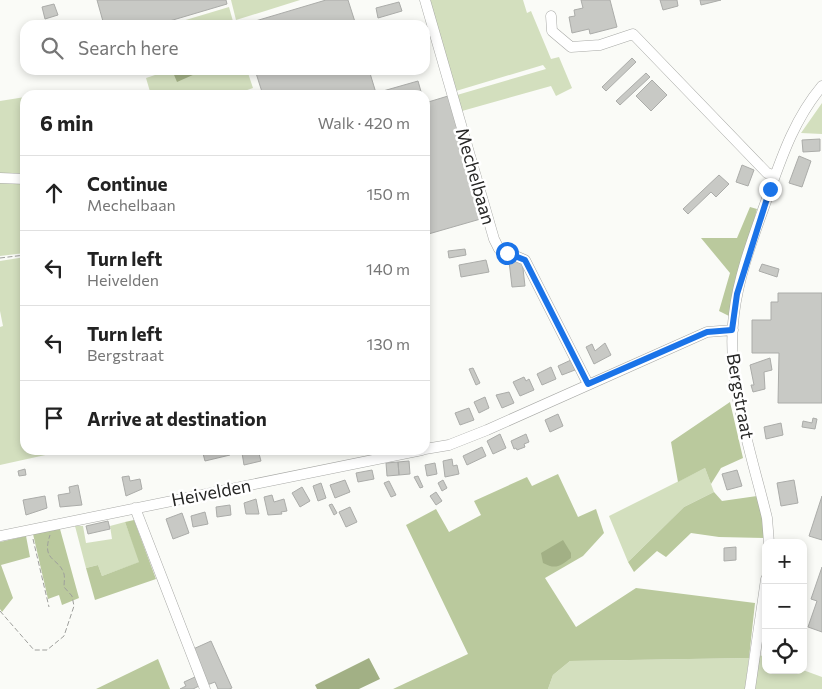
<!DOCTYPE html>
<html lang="en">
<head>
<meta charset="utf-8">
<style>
  :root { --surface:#fff; --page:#f2f2f2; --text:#222; --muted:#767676; --line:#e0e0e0 }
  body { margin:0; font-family:Commissioner,sans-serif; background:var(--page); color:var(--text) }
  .controls { position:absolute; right:15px; bottom:15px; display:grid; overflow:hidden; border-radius:10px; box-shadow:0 2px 8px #0003 }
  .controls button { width:45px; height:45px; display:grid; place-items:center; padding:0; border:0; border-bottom:1px solid var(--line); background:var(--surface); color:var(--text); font:25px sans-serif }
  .stop { position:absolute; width:15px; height:15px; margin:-11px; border:4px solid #1a73e8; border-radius:50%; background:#fff }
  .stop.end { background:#1a73e8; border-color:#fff; box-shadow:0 1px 5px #0008 }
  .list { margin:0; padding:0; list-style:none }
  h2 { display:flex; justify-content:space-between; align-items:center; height:65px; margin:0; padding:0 20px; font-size:21px }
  h2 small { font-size:16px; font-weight:400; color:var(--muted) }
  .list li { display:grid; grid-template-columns:32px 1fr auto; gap:15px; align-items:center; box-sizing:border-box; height:75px; padding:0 20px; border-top:1px solid var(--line) }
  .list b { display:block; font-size:19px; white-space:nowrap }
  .list p { margin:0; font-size:16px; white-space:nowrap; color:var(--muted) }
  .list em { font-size:16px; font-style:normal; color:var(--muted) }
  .icon { flex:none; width:28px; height:28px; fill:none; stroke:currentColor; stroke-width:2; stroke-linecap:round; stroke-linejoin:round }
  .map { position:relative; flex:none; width:822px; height:689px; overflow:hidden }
  .search { position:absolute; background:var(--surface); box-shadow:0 2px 8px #0003; left:20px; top:20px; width:410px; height:55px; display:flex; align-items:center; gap:12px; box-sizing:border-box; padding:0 18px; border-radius:15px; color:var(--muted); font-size:19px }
  .panel { position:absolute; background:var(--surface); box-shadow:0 2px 8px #0003; left:20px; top:90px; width:410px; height:365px; border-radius:15px }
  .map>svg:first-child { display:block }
  .green { fill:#d3dfbe }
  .forest { fill:#bac99d }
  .water { fill:#a2b085 }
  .building { fill:#c8c9c5; stroke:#abaca9 }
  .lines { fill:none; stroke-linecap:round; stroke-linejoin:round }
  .minor-casing { stroke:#a8a9a6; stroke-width:11 }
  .path { stroke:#9e9f9c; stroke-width:1; stroke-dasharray:5 2.5; stroke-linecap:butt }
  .minor { stroke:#fff; stroke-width:10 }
  .route { stroke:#1a73e8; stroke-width:6 }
  .labels { text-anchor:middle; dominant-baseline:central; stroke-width:5; stroke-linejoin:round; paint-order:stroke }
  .street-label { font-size:18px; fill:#262625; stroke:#fff }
</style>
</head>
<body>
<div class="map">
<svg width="822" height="689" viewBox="0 0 822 689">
  <rect width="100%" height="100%" fill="#fafbf7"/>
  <path class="green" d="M231 0H300L236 20Z
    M429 0H523L527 13 531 11 551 59 559 57 572 88 556 96 551 86 462 111 457 95 546 69 543 65 456 91Z
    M229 7 234 25H169Z
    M154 70H247L253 88 233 95H151L146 78 155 75Z
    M25 97V177L0 175V101Z
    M822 103V134L801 133Z
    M0 182 25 183V253L0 256Z
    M25 257V450H68L0 465V327L3 326 0 311V261Z
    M705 468 714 492 684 507 628 562 609 516Z
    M125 522 140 562 102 576 98 565 86 568 75 526H83L86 543 112 539 110 526Z
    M759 655 766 657V670H803L822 677V689H755Z
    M749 658 745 689H548L553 675 570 661Z"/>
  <path class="forest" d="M750 207 757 209 729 316 719 311 730 273 701 238H737Z
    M730 402 743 458 721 468 711 484 705 468 678 482 671 442Z
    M558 474 578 517 596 509 604 533 583 556 545 578 576 627 636 588 755 603 749 658 570 661 553 675 548 689H393L468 654 406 525 436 509 449 532 481 515 474 501 527 477 532 486Z
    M714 492 722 501 757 496 763 520 764 538 719 537 691 533 666 557 657 551 634 572 628 562 684 507Z
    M134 520 156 579 95 600 86 568 98 565 102 576 139 562 125 522Z
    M60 529 79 598 62 605 59 595 48 599 33 534Z
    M26 536 30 557 1 565 13 598 2 612 0 609V542Z
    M158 659 170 689H96Z"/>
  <path class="water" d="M172 70H204L177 82Z
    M563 540 571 553V558C560 566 556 570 543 563L541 553Z
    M369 658 380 679 359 689H317L315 685Z"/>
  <path class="building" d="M97 0H226L227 4 156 25H104Z
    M326 0H348L356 25H242Z
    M581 0H610L617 27 590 34 589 29 572 33 569 17 575 16 574 10 583 8Z
    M660 0H677L678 6 663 10Z
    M700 0H721L701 5Z
    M399 2 402 11 378 18 376 8Z
    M54 4 58 15 45 19 42 7Z
    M632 58 636 62 606 91 602 87Z
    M255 70H369L376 93 418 81 422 95H263Z
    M646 73 650 77 620 105 616 101Z
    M652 80 667 95 651 111 636 96Z
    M448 96 484 218 425 235V103Z
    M820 139V151L803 152 802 140Z
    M799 156 811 161 802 187 789 183Z
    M742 165 754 170 748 186 736 182Z
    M719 175 729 184 716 197 711 192 688 214 683 209Z
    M465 249 466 255 449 258 448 251Z
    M486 260 489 272 461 277 459 265Z
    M522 260 525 286 512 287 509 261Z
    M762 264 779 269 777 277 759 271Z
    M778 293H822V403H778L779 353H752V320H771V302H778Z
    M605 343 611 355 594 364 586 347 592 344 595 351Z
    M770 358 772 370 764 372 765 389 753 392 751 385H754L750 365Z
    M571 360 575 370 562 375 558 366Z
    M551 367 556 379 542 385 537 374Z
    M473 368 480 383 476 385 469 369Z
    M524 377 526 381 529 379 534 390 520 396 513 382Z
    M509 392 514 403 502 408 496 395Z
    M485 397 489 408 479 413 474 402Z
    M469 408 474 420 460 425 455 413Z
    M558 414 563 426 550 432 545 420Z
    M813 418 817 419 815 429 802 427 803 421 812 423Z
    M781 423 783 435 766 439 764 427Z
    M500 434 506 448 493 454 487 441Z
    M526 434 529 442 524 444 525 447 517 450 516 448 514 449 511 441Z
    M482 447 486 456 467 465 463 456Z
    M202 450H228L230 455 205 461Z
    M258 450 261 461 244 465 242 453Z
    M452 459 453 466 457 465 459 474 445 477 443 461Z
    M409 461 410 474 399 475 398 462Z
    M398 462 399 475 387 476 386 463Z
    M435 463 437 474 427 476 425 465Z
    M25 469 26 475 19 476 18 471Z
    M372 470 374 479 358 482 356 473Z
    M737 470 742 486 727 490 722 474Z
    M129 476 130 481 140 479 142 489 126 496 122 477Z
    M418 476 423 487 420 488 414 477Z
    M345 480 350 492 335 498 330 485Z
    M443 480 447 488 442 491 438 483Z
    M794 480 798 503 781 506 777 483Z
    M389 481 396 495 391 497 384 483Z
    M321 483 326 498 318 501 313 486Z
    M78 485 82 505 60 507 58 495 70 493 69 487Z
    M302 487 310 501 300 507 292 493Z
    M436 492 442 501 436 505 430 496Z
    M272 495 274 502 284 499 287 511 281 512 282 514 268 515 264 497Z
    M45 496 47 508 26 515 23 500Z
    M822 496V540L809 536Z
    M256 499 259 514H246L244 503Z
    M332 504 337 513 334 515 329 505Z
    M230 505 231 515 217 517 216 507Z
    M350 507 357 522 346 527 339 512Z
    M205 512 208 524 193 527 191 516Z
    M182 513 189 533 173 539 166 519Z
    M108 521 110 529 88 534 86 526Z
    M777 540H795V543H777Z
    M736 547V560L724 561V548Z
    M822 567V632L808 627 817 601 811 599Z
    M211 641 232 688 229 689H218L215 682 207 685 191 650Z
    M195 677 199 686 193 689H180L186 686 184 682Z"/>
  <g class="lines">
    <g class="minor-casing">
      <path id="minor" d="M425 0 494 239 499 249 525 260 588 384
        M551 16 552 31 571 47 600 45 633 34 767 173 775 176
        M0 178 25 179
        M425 449 449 445 487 430 707 332 733 330
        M135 508 205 689
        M0 536 422 450
        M769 543 767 518C752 455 725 380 734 314 739 272 756 230 770 190 783 153 796 117 822 86
        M750 689 766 579"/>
    </g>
    <path class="path" d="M0 258 25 255
      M33 539 49 607
      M0 611 34 650H47L64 636 74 606 72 596 64 587C64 584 65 577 64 574 59 557 41 562 50 535"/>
    <use href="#minor" class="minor"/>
  </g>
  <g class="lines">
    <path class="route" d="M507 253 525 260 588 384 707 332 732 330 737 294 770 189"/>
  </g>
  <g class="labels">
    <g class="street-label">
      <text transform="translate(476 176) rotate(74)">Mechelbaan</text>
      <text transform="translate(741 396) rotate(80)">Bergstraat</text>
      <text transform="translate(211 492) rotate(-11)">Heivelden</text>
    </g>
  </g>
</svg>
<div class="controls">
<button>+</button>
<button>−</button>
<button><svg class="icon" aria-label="locate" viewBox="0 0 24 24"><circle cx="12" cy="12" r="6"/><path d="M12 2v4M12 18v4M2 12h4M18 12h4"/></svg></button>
</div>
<div class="stop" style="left:507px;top:253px"></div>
<div class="stop end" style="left:770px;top:189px"></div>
<div class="search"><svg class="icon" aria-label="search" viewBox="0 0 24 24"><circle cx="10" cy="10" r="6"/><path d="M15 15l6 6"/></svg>Search here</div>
<section class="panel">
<h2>6 min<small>Walk · 420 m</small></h2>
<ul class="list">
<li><svg class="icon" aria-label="ahead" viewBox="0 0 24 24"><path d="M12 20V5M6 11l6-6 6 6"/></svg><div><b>Continue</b><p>Mechelbaan</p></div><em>150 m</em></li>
<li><svg class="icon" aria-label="left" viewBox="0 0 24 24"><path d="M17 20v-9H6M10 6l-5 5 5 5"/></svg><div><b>Turn left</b><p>Heivelden</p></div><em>140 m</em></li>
<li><svg class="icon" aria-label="left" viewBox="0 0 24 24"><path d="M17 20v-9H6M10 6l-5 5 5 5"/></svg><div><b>Turn left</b><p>Bergstraat</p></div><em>130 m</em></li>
<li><svg class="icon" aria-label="arrive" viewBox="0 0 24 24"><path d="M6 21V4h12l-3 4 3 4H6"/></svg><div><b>Arrive at destination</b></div></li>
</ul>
</section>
</div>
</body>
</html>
